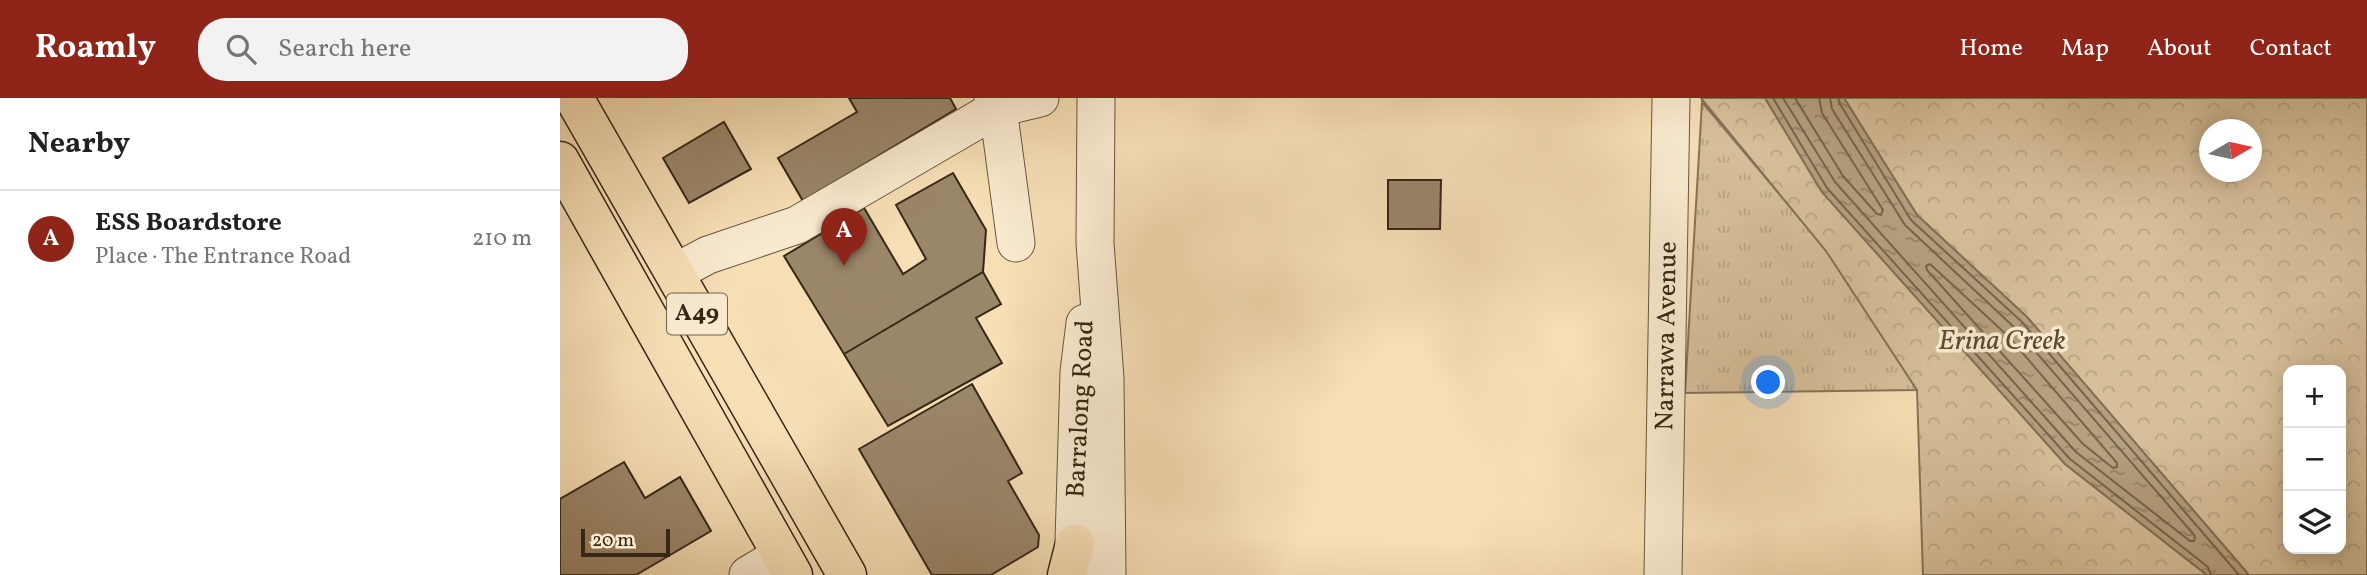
<!DOCTYPE html>
<html lang="en">
<head>
<meta charset="utf-8">
<style>
  :root { --surface:#fff; --page:#f2f2f2; --text:#202124; --muted:#757577; --line:#e0e0e0; --accent:#8f2418 }
  body { margin:0; font-family:Vollkorn,serif; background:var(--page); color:var(--text) }
  .controls { position:absolute; right:21px; bottom:21px; display:grid; overflow:hidden; border-radius:14px; box-shadow:0 4px 18px #0003 }
  .controls button { width:63px; height:63px; display:grid; place-items:center; padding:0; border:0; border-bottom:2px solid var(--line); background:var(--surface); color:var(--text); font:35px sans-serif }
  .compass { position:absolute; left:1639px; top:21px; width:63px; height:63px; border-radius:50%; background:var(--surface); box-shadow:0 4px 18px #0003; rotate:81deg }
  .scale { position:absolute; left:21px; bottom:18px; width:89px; box-sizing:border-box; padding-left:7px; border:4px solid #372717; border-top:0; font-size:19px; line-height:24px; white-space:nowrap; color:#372717; -webkit-text-stroke:5px #f9eacf; paint-order:stroke }
  .you { position:absolute; left:1209px; top:285px; width:24px; height:24px; margin:-18px; border:5px solid #fff; border-radius:50%; background:#1a73e8; box-shadow:0 0 0 10px #1a73e833 }
  .badge { display:grid; place-items:center; width:46px; height:46px; border-radius:50%; background:var(--accent); color:#fff; font-size:23px; font-weight:700 }
  .pin { position:absolute; translate:-50% -58px; filter:drop-shadow(0 2px 4px #0008) }
  .pin::after { content:''; position:absolute; top:37px; width:24px; height:21px; background:inherit; clip-path:polygon(0 0,100% 0,50% 100%) }
  .list { margin:0; padding:0; list-style:none }
  h2 { display:flex; justify-content:space-between; align-items:center; height:91px; margin:0; padding:0 28px; font-size:30px }
  h2 small { font-size:23px; font-weight:400; color:var(--muted) }
  .list li { display:grid; grid-template-columns:46px 1fr auto; gap:21px; align-items:center; box-sizing:border-box; height:98px; padding:0 28px; border-top:2px solid var(--line) }
  .list b { display:block; font-size:26px; white-space:nowrap }
  .list p { margin:0; font-size:23px; white-space:nowrap; color:var(--muted) }
  .list em { font-size:23px; font-style:normal; color:var(--muted) }
  .icon { flex:none; width:38px; height:38px; fill:none; stroke:currentColor; stroke-width:2; stroke-linecap:round; stroke-linejoin:round }
  .map { position:relative; flex:none; width:1807px; height:477px; overflow:hidden }
  header { display:flex; align-items:center; gap:42px; box-sizing:border-box; height:98px; padding:0 35px; background:var(--accent); color:#fff }
  header strong { font-size:33px }
  nav { display:flex; gap:38px; margin-inline-start:auto; font-size:24px }
  .search { width:490px; height:63px; background:var(--page); display:flex; align-items:center; gap:18px; box-sizing:border-box; padding:0 24px; border-radius:28px; color:var(--muted); font-size:26px }
  main { display:flex }
  aside { flex:1; background:var(--surface) }
  .map>svg:first-child { display:block }
  .grass { fill:url(#grass-tufts); stroke:#867358; stroke-width:2 }
  .forest { fill:url(#forest-crowns); stroke:#867358; stroke-width:2; fill-rule:evenodd }
  .water { fill:url(#water-ripples); stroke:#837055; stroke-width:2 }
  .lines { fill:none; stroke-linecap:round; stroke-linejoin:round }
  .shore { stroke:#76644b; stroke-width:2 }
  .building { fill:#9a8669; stroke:#372717; stroke-width:2 }
  .minor-casing { stroke:#67553e; stroke-width:39 }
  .highway-casing { stroke:#372717; stroke-width:41 }
  .minor { stroke:#f9eacf; stroke-width:37 }
  .highway { stroke:#f6deb5; stroke-width:38 }
  .labels { text-anchor:middle; dominant-baseline:central; stroke-width:7; stroke-linejoin:round; paint-order:stroke }
  .shield { fill:#f9eacf; stroke:#71624e; stroke-width:2 }
  .shield-label { font-size:24px; font-weight:bold; fill:#372717 }
  .street-label { font-size:26px; fill:#372717; stroke:#f9eacf }
  .water-label { font-size:28px; font-style:italic; fill:#5d4b36; stroke:#f9eacf }
</style>
</head>
<body>
<header>
<strong>Roamly</strong>
<div class="search"><svg class="icon" aria-label="search" viewBox="0 0 24 24"><circle cx="10" cy="10" r="6"/><path d="M15 15l6 6"/></svg>Search here</div>
<nav><a>Home</a><a>Map</a><a>About</a><a>Contact</a></nav>
</header>
<main>
<aside>
<h2>Nearby<small></small></h2>
<ul class="list">
<li><span class="badge">A</span><div><b>ESS Boardstore</b><p>Place · The Entrance Road</p></div><em>210 m</em></li>
</ul>
</aside>
<div class="map">
<svg width="1807" height="477" viewBox="0 0 1807 477">
  <defs>
    <pattern id="grass-tufts" width="24" height="20" patternUnits="userSpaceOnUse" patternTransform="scale(1.75)"><rect width="24" height="20" fill="#d6bf9a"/><path d="M3 7l-1-3M5 7V3M7 7l1-3M15 17l-1-3M17 17v-4M19 17l1-3" fill="none" stroke="#b8a484"/></pattern>
    <pattern id="forest-crowns" width="20" height="18" patternUnits="userSpaceOnUse" patternTransform="scale(1.75)"><rect width="20" height="18" fill="#d6bf9a"/><path d="M2 6a3 3 0 1 1 6 0M12 15a3 3 0 1 1 6 0" fill="none" stroke="#b8a484"/></pattern>
    <pattern id="water-ripples" width="26" height="14" patternUnits="userSpaceOnUse" patternTransform="scale(1.75)"><rect width="26" height="14" fill="#b5a07f"/><path d="M2 4q2-2 4 0t4 0M15 11q2-2 4 0t4 0" fill="none" stroke="#948267"/></pattern>
  </defs>
  <rect width="100%" height="100%" fill="#f6deb5"/>
  <filter id="stains"><feTurbulence type="fractalNoise" baseFrequency=".00286" numOctaves="4"/><feColorMatrix values="0 0 0 0 .2 0 0 0 0 .09 0 0 0 0 .02 0 0 0 .5 -.17"/></filter>
  <radialGradient id="worn" r=".72"><stop offset=".6" stop-color="#630" stop-opacity="0"/><stop offset="1" stop-color="#630" stop-opacity=".3"/></radialGradient>
  <path class="grass" d="M1142 4 1267 153 1357 292 1125 295Z"/>
  <path class="forest" d="M1141 0H1205L1262 94 1505 366 1647 477H1363L1357 292 1266 153Z
    M1284 0H1807V477H1689L1467 219 1357 117ZM1650 32H1692V74H1650ZM1728 272H1781V451H1728Z"/>
  <path class="water" d="M1205 0H1284L1357 117 1467 219 1689 477H1647L1505 366 1262 94Z"/>
  <g class="lines">
    <path class="shore" d="M1213 0 1267 90 1510 361 1648 469 1651 477
      M1223 0 1275 84 1516 354 1630 443H1634L1635 438 1456 231 1345 127 1272 11 1270 0
      M1235 0 1283 78 1317 116 1321 117 1323 112 1262 15 1259 0
      M1278 0 1280 6 1351 122 1462 224 1679 477
      M1370 166 1448 238 1557 365V369L1553 370 1523 346 1367 172 1366 168Z"/>
  </g>
  <path class="building" d="M289 0H390L396 11 243 103 218 60 297 14Z
    M164 24 191 71 129 105 103 60Z
    M393 75 426 132 423 174 284 256 224 158 304 110 343 176 366 161 336 107Z
    M828 82H881L880 131H828Z
    M423 174 441 206 416 220 442 265 328 328 284 256Z
    M412 286 462 375 448 383 479 437 478 449 431 477H372L299 351Z
    M64 364 85 400 120 379 151 433 76 477H0V401Z"/>
  <g class="lines">
    <g class="minor-casing">
      <path id="minor" d="M433 0 438 10 480 0
        M536 0 535 145 545 280 547 477
        M114 175 148 157 237 127 438 10 456 145
        M188 477 221 457
        M513 477 519 274 525 225
        M1103 477 1111 0"/>
    </g>
    <g class="highway-casing">
      <path id="highway" d="M14 0 287 477
        M0 63 233 477
        M507 477 515 446"/>
    </g>
    <use href="#minor" class="minor"/>
    <use href="#highway" class="highway"/>
  </g>
  <g class="labels">
    <rect class="shield" x="107" y="195.5" width="60" height="41" rx="5"/>
    <g class="shield-label">
      <text x="137" y="216">A49</text>
    </g>
    <g class="street-label">
      <text transform="translate(1107 238) rotate(-89)">Narrawa Avenue</text>
      <text transform="translate(521 311) rotate(-87)">Barralong Road</text>
    </g>
    <g class="water-label">
      <text x="1442" y="243">Erina Creek</text>
    </g>
  </g>
  <rect width="100%" height="100%" filter="url(#stains)"/>
  <rect width="100%" height="100%" fill="url(#worn)"/>
</svg>
<div class="controls">
<button>+</button>
<button>−</button>
<button><svg class="icon" aria-label="layers" viewBox="0 0 24 24"><path d="M12 4l9 5-9 5-9-5zM3 14l9 5 9-5"/></svg></button>
</div>
<svg class="compass" viewBox="-18 -18 36 36"><path d="M0-13l5 13h-10z" fill="#e53935"/><path d="M0 13l5-13h-10z" fill="#757577"/></svg>
<div class="scale">20 m</div>
<div class="you"></div>
<div class="pin badge" style="left:284px;top:168px">A</div>
</div>
</main>
</body>
</html>
